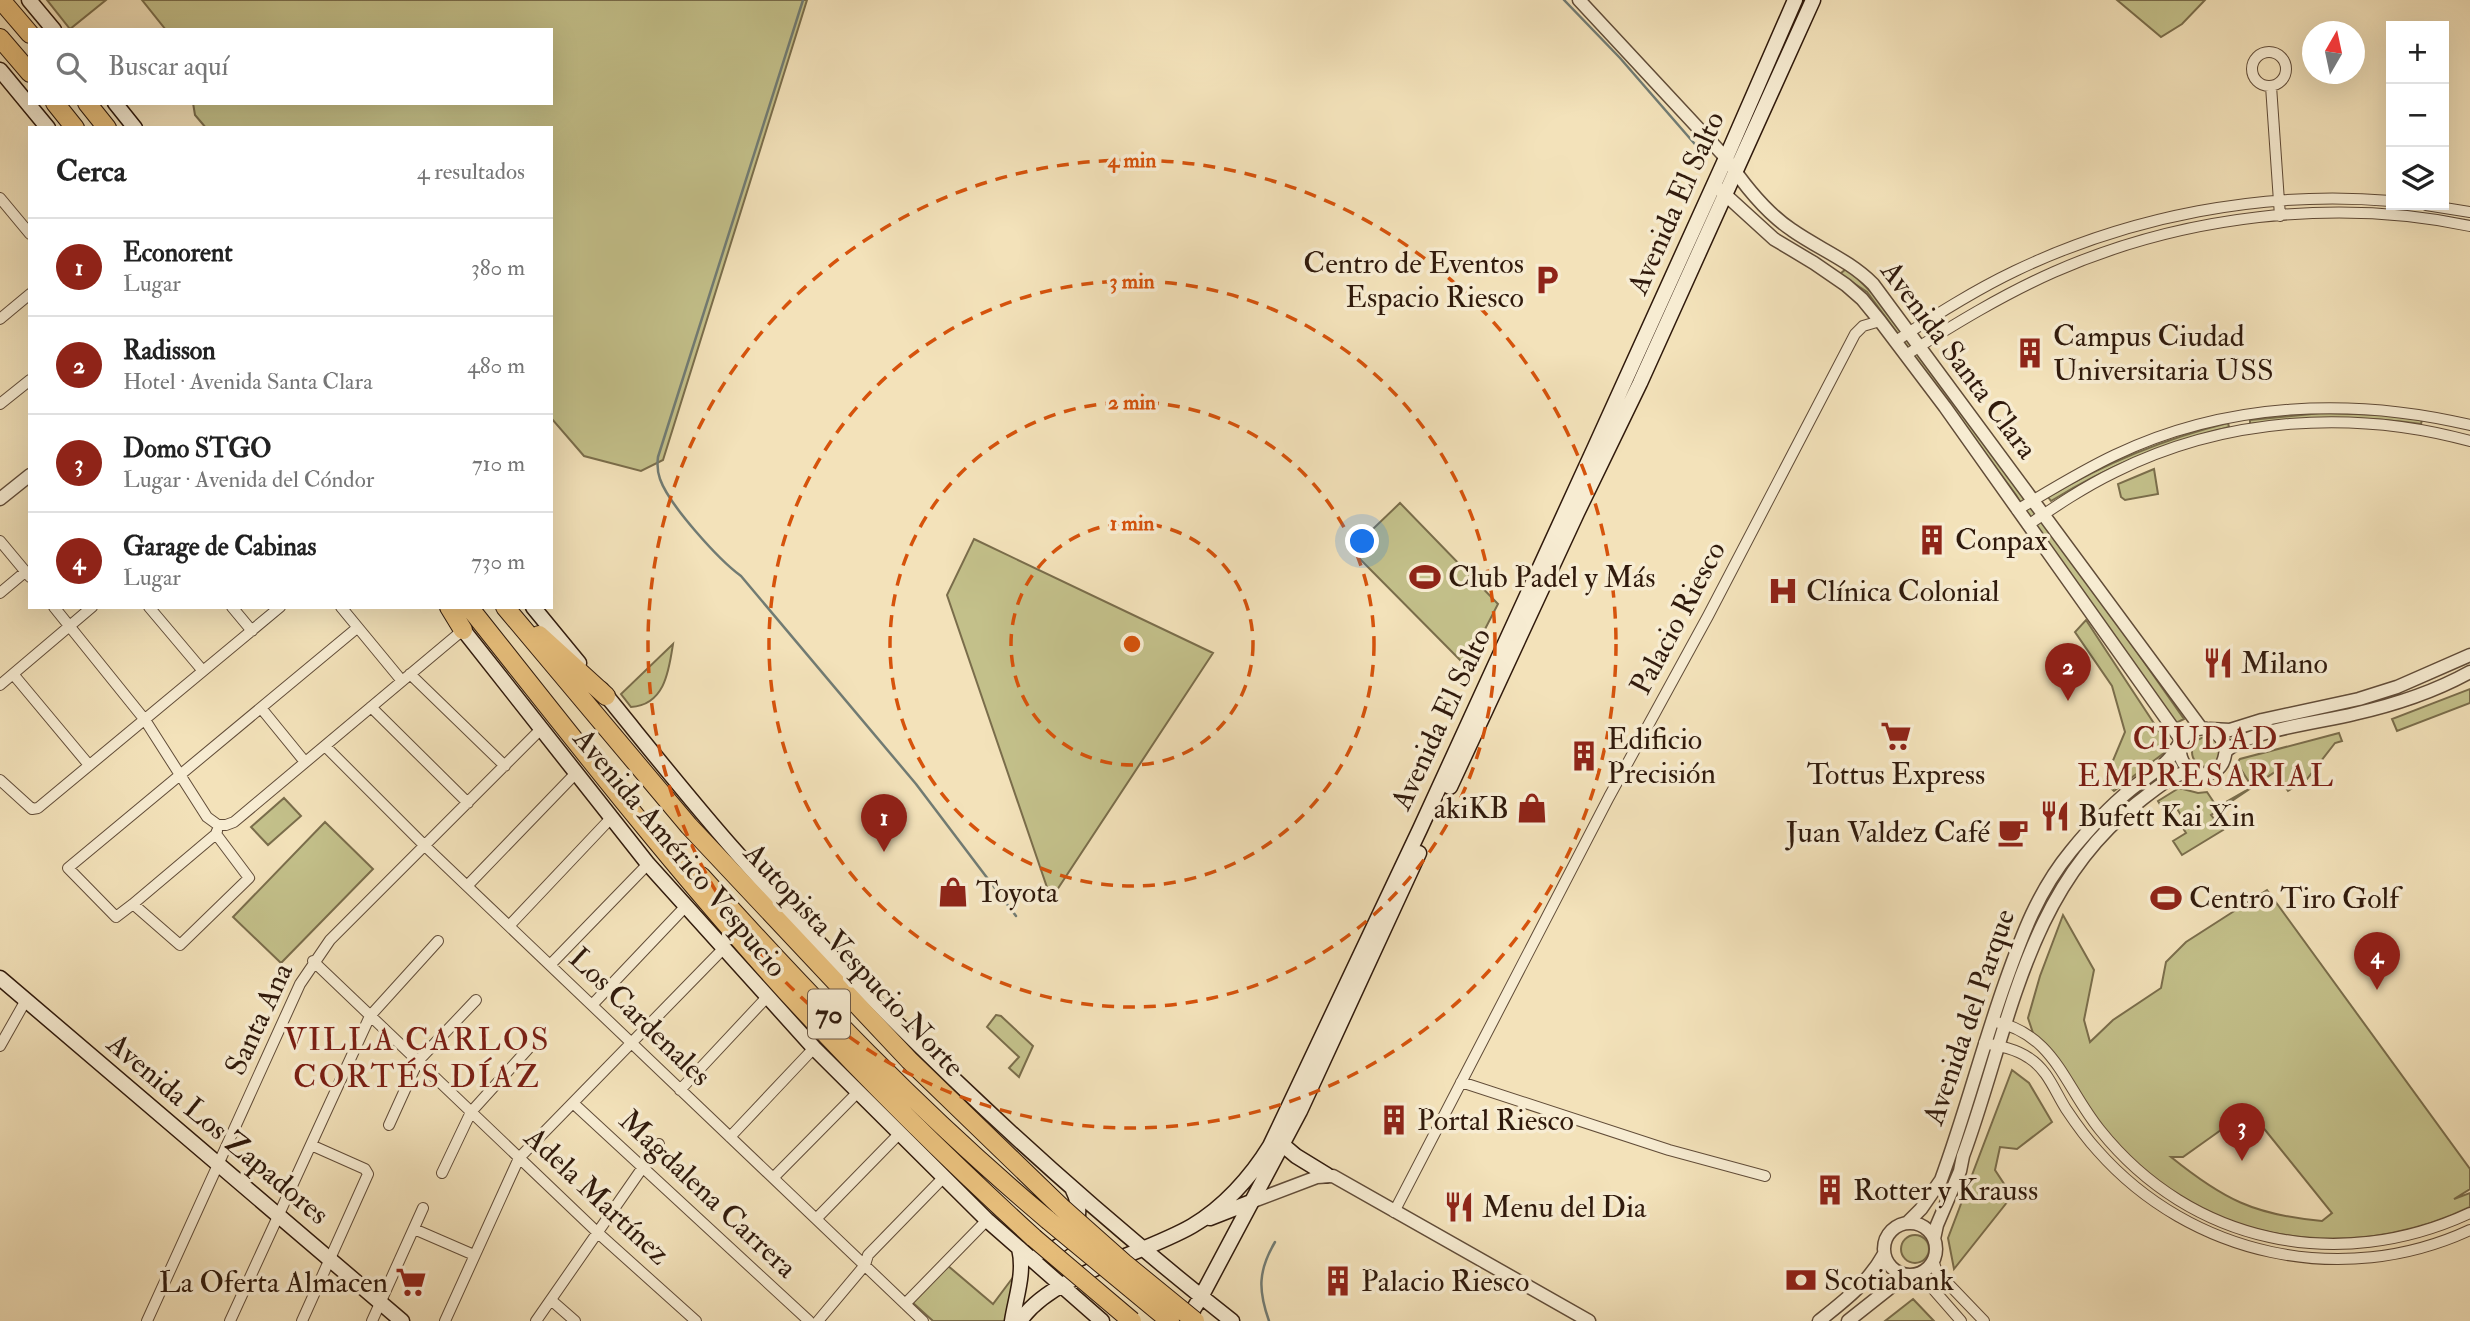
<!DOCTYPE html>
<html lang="es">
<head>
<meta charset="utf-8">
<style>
  :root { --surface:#fff; --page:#f6f6f6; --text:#222; --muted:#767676; --line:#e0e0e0; --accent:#8f2418 }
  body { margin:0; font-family:"IM FELL Double Pica",serif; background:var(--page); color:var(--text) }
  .controls { position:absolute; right:21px; top:21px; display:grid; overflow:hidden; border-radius:0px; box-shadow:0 7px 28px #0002 }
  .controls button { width:63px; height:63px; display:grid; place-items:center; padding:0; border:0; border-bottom:2px solid var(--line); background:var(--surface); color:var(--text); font:35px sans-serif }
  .compass { position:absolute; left:2302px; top:21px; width:63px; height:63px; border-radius:50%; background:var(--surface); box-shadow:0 7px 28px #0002; rotate:9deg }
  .you { position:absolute; left:1363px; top:542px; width:24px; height:24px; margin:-18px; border:5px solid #fff; border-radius:50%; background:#1a73e8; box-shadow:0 0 0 10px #1a73e833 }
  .badge { display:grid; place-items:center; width:46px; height:46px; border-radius:50%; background:var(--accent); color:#fff; font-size:23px; font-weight:700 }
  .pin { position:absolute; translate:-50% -58px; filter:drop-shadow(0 2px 4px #0008) }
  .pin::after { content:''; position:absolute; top:37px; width:24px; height:21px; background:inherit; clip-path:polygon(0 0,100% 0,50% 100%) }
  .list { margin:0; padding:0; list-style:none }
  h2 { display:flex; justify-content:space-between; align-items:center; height:91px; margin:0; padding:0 28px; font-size:30px }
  h2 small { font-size:23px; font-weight:400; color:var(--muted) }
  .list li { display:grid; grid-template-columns:46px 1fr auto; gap:21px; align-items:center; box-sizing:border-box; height:98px; padding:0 28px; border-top:2px solid var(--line) }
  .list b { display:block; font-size:26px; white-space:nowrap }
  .list p { margin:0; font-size:23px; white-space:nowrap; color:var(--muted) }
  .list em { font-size:23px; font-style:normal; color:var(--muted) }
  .icon { flex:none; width:38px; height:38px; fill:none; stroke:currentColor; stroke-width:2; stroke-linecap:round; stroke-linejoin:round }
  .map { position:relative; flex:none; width:2470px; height:1321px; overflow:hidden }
  .search { position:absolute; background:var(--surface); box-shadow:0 7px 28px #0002; left:28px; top:28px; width:525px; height:77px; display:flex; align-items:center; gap:18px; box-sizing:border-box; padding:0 24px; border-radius:0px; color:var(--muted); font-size:26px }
  .panel { position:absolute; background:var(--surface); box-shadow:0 7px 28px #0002; left:28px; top:126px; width:525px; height:483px; border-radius:0px }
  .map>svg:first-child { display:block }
  .green { fill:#c3c08a; stroke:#7a6d4b; stroke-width:2; fill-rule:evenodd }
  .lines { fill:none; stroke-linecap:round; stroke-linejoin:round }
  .stream { stroke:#717b73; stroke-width:2.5 }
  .minor-casing { stroke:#614c38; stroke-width:12 }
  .tertiary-casing { stroke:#614c38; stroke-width:15 }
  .secondary-casing { stroke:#301a0c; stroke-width:17 }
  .motorway-casing { stroke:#301a0c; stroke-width:20 }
  .minor { stroke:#f7ecd2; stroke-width:10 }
  .tertiary { stroke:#f7ecd2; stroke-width:12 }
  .secondary { stroke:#f7ecd2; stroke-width:14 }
  .motorway { stroke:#eac17d; stroke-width:18 }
  .motorway-bridge-casing { stroke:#301a0c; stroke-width:20; stroke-linecap:butt }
  .motorway-bridge { stroke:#eac17d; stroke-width:18 }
  .ring { fill:none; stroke:#d6530c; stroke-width:3.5; stroke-dasharray:12 9 }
  .labels { text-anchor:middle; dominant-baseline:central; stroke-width:7; stroke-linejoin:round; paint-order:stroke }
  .shield { fill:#f7ecd2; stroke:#6c5947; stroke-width:2 }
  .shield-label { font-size:28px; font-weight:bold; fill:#301a0c }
  .street-label { font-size:30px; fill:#301a0c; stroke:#f7ecd2 }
  .poi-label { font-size:30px; fill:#301a0c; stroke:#f7ecd2; text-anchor:start }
  .neighbourhood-label { font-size:32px; letter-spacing:2px; fill:#7a1f14; stroke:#f7ecd2 }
  .centre { fill:#d6530c; stroke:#f7ecd2; stroke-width:3.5 }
  .ring-label { font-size:21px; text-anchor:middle; font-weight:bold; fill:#d6530c; stroke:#f7ecd2; stroke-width:7; stroke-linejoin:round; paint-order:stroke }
</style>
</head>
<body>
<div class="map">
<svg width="2470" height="1321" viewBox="0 0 2470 1321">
  <rect width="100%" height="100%" fill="#f3e2ba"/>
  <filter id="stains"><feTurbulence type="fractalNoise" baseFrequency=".00286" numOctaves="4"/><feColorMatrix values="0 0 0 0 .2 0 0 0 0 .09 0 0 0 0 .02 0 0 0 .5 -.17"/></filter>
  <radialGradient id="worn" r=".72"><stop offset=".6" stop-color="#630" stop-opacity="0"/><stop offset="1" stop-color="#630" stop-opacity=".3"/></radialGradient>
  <path class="green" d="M47 0H106L70 29Z
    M142 0H807L663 460 641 471 584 456 551 418V128H206L195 115 193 103H551V30H166Z
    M2117 0H2205L2182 24 2161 37Z
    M1847 268 1877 298 2102 602 2184 719 2176 723 2036 529 2016 495 1867 292 1840 274Z
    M2322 413 2385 415 2422 420 2421 424C2363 416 2309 417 2250 424V420Z
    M2228 423 2229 427C2161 445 2111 464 2051 501L2048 497C2105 463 2163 439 2228 423Z
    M2154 469 2158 494 2125 500 2121 497 2118 484Z
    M1400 503 1498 604 1466 666 1351 550Z
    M974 539 1213 653 1051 899 947 595Z
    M2086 620 2163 737 2164 753 2114 791 2104 782 2125 732 2112 686 2075 632Z
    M673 644C669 670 665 705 631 707L621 694Z
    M2470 689V703L2397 731 2392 719Z
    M2339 733 2342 741 2335 743 2307 779 2288 791 2275 772 2211 815 2223 830 2182 855 2173 841 2186 833 2181 825 2185 822 2176 807 2165 813 2158 801 2179 788 2198 793 2207 792 2217 807 2252 787 2237 763 2240 759Z
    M2192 752a15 15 0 1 1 30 0a15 15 0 1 1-30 0Z
    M284 798 301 816 268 845 251 827Z
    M325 822 373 869 281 963 233 917Z
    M2267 890 2470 1169V1189L2454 1199 2470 1193V1207C2370 1256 2241 1249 2153 1178 2139 1167 2126 1154 2114 1142 2104 1132 2096 1119 2088 1108 2070 1084 2052 1060 2034 1036L2028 1018 2040 976 2063 915 2094 970 2084 1020 2090 1042 2113 1020 2161 988 2166 962 2186 942ZM2249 1110 2332 1213 2322 1221C2254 1215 2223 1199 2171 1157H2183Z
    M996 1015 1001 1016 1033 1046 1019 1077 1009 1068 1019 1057 987 1027Z
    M2012 1070 2029 1083 2052 1122 2017 1149 2000 1147 1995 1170 2012 1196 1954 1269 1948 1238Z
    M1901 1249a14 14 0 1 1 28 0a14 14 0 1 1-28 0Z
    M947 1265 993 1304 1014 1276 1005 1321H933L912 1302Z
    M1913 1299 1934 1321H1885Z"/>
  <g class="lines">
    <path class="stream" d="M803 0 658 457C657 465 657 471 660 479 669 505 719 560 741 576L916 784 1016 916
      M1564 0 1620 58 1700 150
      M1269 1321C1258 1290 1258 1271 1275 1242"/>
    <g class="minor-casing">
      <path id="minor" d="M2252 69a17 17 0 1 1 34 0a17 17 0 1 1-34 0Z
        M2271 86 2280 216
        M0 198 30 234
        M2426 205 2470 212
        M0 319 30 294
        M1896 341C1934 316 1973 291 2015 271 2130 216 2264 190 2391 201
        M1906 355C1953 325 2002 295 2054 272 2181 216 2334 197 2470 226
        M0 404 30 380
        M2017 510C2049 491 2081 471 2115 455 2226 402 2352 397 2470 425
        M2028 525C2056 506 2084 487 2115 472 2225 417 2353 409 2470 441
        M0 541 30 577
        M0 593 25 572
        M54 607 145 720 207 817 218 825
        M149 607 203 671
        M232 607 252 631
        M341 607 402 681
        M13 674 89 765
        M410 674 505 766
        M0 685 92 607
        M371 707 468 803
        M261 708 305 762
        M325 746 425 846 923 1321
        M0 780 32 809 38 808 280 607
        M218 825H226L234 822 463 630
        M216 834 249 878 180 945 133 904 116 917 68 868 357 628
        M467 886 577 772
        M133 904 216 834 217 831
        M509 926 612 817
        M313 961 598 1233 696 1321
        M550 965 648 864
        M592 1005 685 907
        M1992 1021C2055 1033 2064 1086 2100 1130 2191 1244 2339 1274 2470 1213
        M1984 1043C2000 1046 2016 1049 2029 1058 2048 1070 2055 1092 2066 1109 2076 1124 2086 1138 2098 1151 2191 1256 2343 1289 2470 1230
        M0 1046 26 1000
        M1461 1082 1669 1150 1765 1176
        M680 1090 767 997
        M573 1103 809 1321
        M389 1125 418 1061 476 1000
        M730 1137 814 1048
        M442 1173 471 1112 528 1049
        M773 1178 857 1093
        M1394 1212 1609 797 1708 616 1855 334 1863 326 1880 321
        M816 1219 899 1134
        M414 1229 474 1255
        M1933 1260 1937 1272 1984 1321
        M1914 1274 1926 1281 1961 1321
        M551 1300 575 1321
        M905 1304 987 1220
        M147 1321 300 984 330 940 542 728
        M230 1321 370 1016 438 941
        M302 1321 368 1174 365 1169 311 1145
        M372 1321 423 1208
        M445 1321 519 1158 723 949
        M536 1321 659 1144
        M818 1321 865 1265 868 1255 943 1178"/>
    </g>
    <g class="tertiary-casing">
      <path id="tertiary" d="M1579 0 1726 158C1744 185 1765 212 1792 230 1819 249 1849 260 1873 284L2201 728
        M1718 188 1774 239 1814 263 1846 285 1862 299 1880 321 1945 407 2182 741
        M0 499 30 475
        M2210 729 2230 730 2262 720 2359 699 2397 687 2470 655
        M2226 751C2250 730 2322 722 2354 714 2394 705 2434 692 2470 672
        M1251 1202 1317 1177 1333 1176 1589 1321
        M1884 1249a26 26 0 1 1 52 0a26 26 0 1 1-52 0Z
        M1907 1223 1921 1209 1941 1180C1965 1115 1982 1048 2005 983 2022 935 2038 891 2071 851 2089 829 2108 808 2130 790 2142 780 2157 772 2168 760 2176 752 2180 738 2190 732 2200 726 2212 728 2219 736 2224 741 2227 748 2225 755 2220 785 2177 778 2180 746
        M1934 1239 1937 1225 1960 1171 1963 1156C2009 1031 2025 891 2136 804 2153 791 2169 776 2190 771
        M1819 1321C1844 1301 1868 1283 1884 1254
        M1848 1321 1906 1275"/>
    </g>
    <g class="secondary-casing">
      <path id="secondary" d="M29 0 54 30
        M0 70 48 128
        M115 103 135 128
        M533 607 579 663
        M457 622 648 864 814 1048 987 1220 1102 1321
        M601 689C646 744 689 799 736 852 887 1023 1053 1180 1232 1321
        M1450 787 1577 513 1640 383 1813 0
        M0 978 402 1321
        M1283 1145 1296 1156 1327 1175
        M1210 1218 1251 1202
        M1040 1252C1072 1248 1087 1218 1073 1190
        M1012 1321C1016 1296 1025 1273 1019 1248
        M1020 1321C1052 1274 1142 1255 1192 1226 1223 1208 1251 1177 1270 1146L1420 829 1595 447 1726 158 1795 0
        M1186 1321 1201 1297 1300 1111 1419 853"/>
    </g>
    <g class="motorway-casing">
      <path id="motorway" d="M1 0 30 34
        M0 38 30 73
        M55 103 75 128
        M87 103 107 128
        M449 607 463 630
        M469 607C566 729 661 852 765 968 850 1063 940 1152 1034 1238
        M505 607 689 826 909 1060 1061 1207
        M539 635 606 696
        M701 876C810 997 923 1115 1048 1220"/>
    </g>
    <use href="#minor" class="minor"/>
    <use href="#tertiary" class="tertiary"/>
    <use href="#secondary" class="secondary"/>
    <use href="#motorway" class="motorway"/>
    <g class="motorway-bridge-casing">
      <path id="motorway-bridge" d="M1061 1207 1124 1263 1195 1321
        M1048 1220 1170 1321
        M1034 1238 1132 1321"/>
    </g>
    <use href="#motorway-bridge" class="motorway-bridge"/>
  </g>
  <g class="ring">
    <circle cx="1132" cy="644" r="121"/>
    <circle cx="1132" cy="644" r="242"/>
    <circle cx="1132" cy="644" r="363"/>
    <circle cx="1132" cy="644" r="484"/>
  </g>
  <defs>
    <g id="parking-bare" transform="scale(2.415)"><path d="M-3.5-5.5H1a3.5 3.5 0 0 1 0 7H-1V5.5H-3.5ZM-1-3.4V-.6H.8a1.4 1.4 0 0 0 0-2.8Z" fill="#8f2418" stroke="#f7ecd2" stroke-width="2.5" paint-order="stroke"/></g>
    <g id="building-bare" transform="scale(2.415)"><path d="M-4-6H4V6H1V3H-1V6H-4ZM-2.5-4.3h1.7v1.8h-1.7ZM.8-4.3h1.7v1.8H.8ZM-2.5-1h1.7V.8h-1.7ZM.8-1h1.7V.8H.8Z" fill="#8f2418" stroke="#f7ecd2" stroke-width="2.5" paint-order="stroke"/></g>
    <g id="stadium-bare" transform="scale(2.415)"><path d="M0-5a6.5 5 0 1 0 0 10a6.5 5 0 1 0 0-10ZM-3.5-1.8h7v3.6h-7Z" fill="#8f2418" stroke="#f7ecd2" stroke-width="2.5" paint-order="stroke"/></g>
    <g id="hospital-bare" transform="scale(2.415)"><path d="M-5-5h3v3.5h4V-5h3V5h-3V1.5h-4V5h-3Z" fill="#8f2418" stroke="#f7ecd2" stroke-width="2.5" paint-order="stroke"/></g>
    <g id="restaurant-bare" transform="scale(2.415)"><path d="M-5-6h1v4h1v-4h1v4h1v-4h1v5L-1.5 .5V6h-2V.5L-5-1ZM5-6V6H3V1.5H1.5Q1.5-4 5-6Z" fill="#8f2418" stroke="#f7ecd2" stroke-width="2.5" paint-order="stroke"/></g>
    <g id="supermarket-bare" transform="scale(2.415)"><path d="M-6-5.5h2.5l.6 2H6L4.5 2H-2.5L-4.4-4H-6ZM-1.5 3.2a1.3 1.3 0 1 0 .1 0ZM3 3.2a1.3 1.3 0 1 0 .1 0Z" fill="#8f2418" stroke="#f7ecd2" stroke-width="2.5" paint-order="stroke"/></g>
    <g id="shop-bare" transform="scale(2.415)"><path d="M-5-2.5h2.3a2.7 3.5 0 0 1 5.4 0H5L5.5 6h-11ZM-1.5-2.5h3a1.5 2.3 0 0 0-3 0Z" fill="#8f2418" stroke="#f7ecd2" stroke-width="2.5" paint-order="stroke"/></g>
    <g id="cafe-bare" transform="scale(2.415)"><path d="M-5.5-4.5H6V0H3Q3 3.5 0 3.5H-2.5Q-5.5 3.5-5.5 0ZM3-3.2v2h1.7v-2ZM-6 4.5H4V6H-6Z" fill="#8f2418" stroke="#f7ecd2" stroke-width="2.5" paint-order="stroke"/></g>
    <g id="bank-bare" transform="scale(2.415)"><path d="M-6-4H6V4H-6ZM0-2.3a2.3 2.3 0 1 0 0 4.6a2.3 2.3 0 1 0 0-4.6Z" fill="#8f2418" stroke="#f7ecd2" stroke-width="2.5" paint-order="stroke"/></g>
  </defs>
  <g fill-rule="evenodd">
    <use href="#parking-bare" x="1547" y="280"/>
    <use href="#building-bare" x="2030" y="353"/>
    <use href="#building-bare" x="1932" y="540"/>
    <use href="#stadium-bare" x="1425" y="577"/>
    <use href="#hospital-bare" x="1783" y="591"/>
    <use href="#restaurant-bare" x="2218" y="663"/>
    <use href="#supermarket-bare" x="1896" y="736"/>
    <use href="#building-bare" x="1584" y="756"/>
    <use href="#shop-bare" x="1532" y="808"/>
    <use href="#restaurant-bare" x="2055" y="816"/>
    <use href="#cafe-bare" x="2013" y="832"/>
    <use href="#shop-bare" x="953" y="892"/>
    <use href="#stadium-bare" x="2166" y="898"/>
    <use href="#building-bare" x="1394" y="1120"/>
    <use href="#building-bare" x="1830" y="1190"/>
    <use href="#restaurant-bare" x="1459" y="1207"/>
    <use href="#bank-bare" x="1801" y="1280"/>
    <use href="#building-bare" x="1338" y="1281"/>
    <use href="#supermarket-bare" x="411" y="1282"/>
  </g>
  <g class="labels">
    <rect class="shield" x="808" y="989.5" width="42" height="49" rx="5"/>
    <g class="shield-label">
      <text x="829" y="1014">70</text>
    </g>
    <g class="street-label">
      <text transform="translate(1676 203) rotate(-66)">Avenida El Salto</text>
      <text transform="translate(1959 360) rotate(53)">Avenida Santa Clara</text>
      <text transform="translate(1678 618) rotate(-62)">Palacio Riesco</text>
      <text transform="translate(1441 719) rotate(-65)">Avenida El Salto</text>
      <text transform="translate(680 853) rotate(50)">Avenida Américo Vespucio</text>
      <text transform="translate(854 960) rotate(47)">Autopista Vespucio Norte</text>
      <text transform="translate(640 1017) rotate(44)">Los Cardenales</text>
      <text transform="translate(1969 1017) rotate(-71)">Avenida del Parque</text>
      <text transform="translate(259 1019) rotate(-65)">Santa Ana</text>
      <text transform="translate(218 1129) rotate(40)">Avenida Los Zapadores</text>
      <text transform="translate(708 1194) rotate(43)">Magdalena Carrera</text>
      <text transform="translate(597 1196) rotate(43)">Adela Martínez</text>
    </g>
    <g class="poi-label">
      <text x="1524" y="263" text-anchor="end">Centro de Eventos<tspan x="1524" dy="34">Espacio Riesco</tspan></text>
      <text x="2053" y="336">Campus Ciudad<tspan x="2053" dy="34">Universitaria USS</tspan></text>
      <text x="1955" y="540">Conpax</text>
      <text x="1448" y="577">Club Padel y Más</text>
      <text x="1806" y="591">Clínica Colonial</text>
      <text x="2241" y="663">Milano</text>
      <text x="1607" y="739">Edificio<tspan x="1607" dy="34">Precisión</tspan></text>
      <text x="1896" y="774" text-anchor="middle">Tottus Express</text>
      <text x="1509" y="808" text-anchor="end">akiKB</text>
      <text x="2078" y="816">Bufett Kai Xin</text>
      <text x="1990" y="832" text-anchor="end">Juan Valdez Café</text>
      <text x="976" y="892">Toyota</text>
      <text x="2189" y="898">Centro Tiro Golf</text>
      <text x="1417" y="1120">Portal Riesco</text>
      <text x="1853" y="1190">Rotter y Krauss</text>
      <text x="1482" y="1207">Menu del Dia</text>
      <text x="1824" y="1280">Scotiabank</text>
      <text x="1361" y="1281">Palacio Riesco</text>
      <text x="388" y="1282" text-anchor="end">La Oferta Almacen</text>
    </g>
    <g class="neighbourhood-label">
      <text x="2206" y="739">CIUDAD<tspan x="2206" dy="37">EMPRESARIAL</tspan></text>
      <text x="417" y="1040">VILLA CARLOS<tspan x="417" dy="37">CORTÉS DÍAZ</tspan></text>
    </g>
  </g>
  <circle cx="1132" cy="644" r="10" class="centre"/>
  <g class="ring-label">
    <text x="1132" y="167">4 min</text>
    <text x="1132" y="288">3 min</text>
    <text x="1132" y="409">2 min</text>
    <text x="1132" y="530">1 min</text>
  </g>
  <rect width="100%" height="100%" filter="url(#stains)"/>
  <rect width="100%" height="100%" fill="url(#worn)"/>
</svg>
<div class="controls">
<button>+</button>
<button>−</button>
<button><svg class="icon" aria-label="layers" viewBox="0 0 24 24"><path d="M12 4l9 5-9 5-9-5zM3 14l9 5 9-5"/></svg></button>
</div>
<svg class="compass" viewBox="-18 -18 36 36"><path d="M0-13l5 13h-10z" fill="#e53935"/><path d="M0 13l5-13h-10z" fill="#767676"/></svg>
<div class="you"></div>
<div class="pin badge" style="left:884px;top:852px">1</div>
<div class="pin badge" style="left:2068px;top:701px">2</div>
<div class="pin badge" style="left:2242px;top:1161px">3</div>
<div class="pin badge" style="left:2377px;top:990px">4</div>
<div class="search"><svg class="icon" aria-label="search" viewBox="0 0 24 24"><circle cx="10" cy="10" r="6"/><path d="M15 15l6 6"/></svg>Buscar aquí</div>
<section class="panel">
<h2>Cerca<small>4 resultados</small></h2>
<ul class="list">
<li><span class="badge">1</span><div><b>Econorent</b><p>Lugar</p></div><em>380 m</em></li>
<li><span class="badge">2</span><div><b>Radisson</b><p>Hotel · Avenida Santa Clara</p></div><em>480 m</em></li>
<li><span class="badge">3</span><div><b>Domo STGO</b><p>Lugar · Avenida del Cóndor</p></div><em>710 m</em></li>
<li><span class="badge">4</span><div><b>Garage de Cabinas</b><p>Lugar</p></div><em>730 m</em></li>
</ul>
</section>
</div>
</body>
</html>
